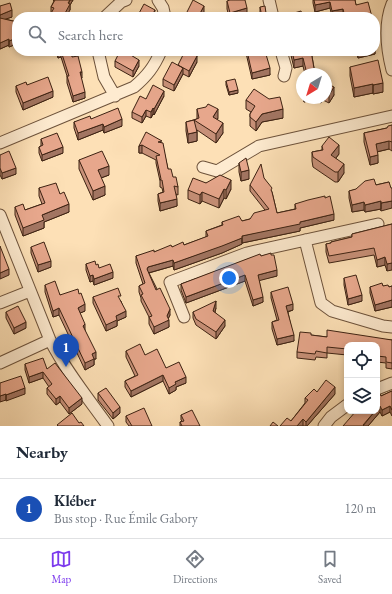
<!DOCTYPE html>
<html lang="en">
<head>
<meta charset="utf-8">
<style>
  :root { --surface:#fff; --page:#f2f2f3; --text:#1f2937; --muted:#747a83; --line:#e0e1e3; --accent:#7c3aed }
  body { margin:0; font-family:"EB Garamond",serif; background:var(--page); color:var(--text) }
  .controls { position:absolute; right:12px; bottom:12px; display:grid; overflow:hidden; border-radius:8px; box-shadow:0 2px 6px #0003 }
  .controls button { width:36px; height:36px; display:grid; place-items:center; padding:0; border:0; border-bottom:1px solid var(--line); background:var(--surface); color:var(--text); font:20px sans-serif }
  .compass { position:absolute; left:296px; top:68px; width:36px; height:36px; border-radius:50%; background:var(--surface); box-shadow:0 2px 6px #0003; rotate:218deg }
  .you { position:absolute; left:229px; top:278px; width:14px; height:14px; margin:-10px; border:3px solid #fff; border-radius:50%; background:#1a73e8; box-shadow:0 0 0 6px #1a73e833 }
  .badge { display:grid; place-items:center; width:26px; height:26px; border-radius:50%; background:var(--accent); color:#fff; font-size:13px; font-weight:700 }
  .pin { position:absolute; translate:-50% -33px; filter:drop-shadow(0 1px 2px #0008) }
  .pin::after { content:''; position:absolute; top:21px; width:14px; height:12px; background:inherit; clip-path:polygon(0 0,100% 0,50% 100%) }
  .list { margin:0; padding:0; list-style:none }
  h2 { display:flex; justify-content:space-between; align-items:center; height:52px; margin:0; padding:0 16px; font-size:17px }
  h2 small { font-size:13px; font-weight:400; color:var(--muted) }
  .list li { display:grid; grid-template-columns:26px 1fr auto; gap:12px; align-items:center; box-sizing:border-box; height:60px; padding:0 16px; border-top:1px solid var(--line) }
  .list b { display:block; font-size:15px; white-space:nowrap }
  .list p { margin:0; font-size:13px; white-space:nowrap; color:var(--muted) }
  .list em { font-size:13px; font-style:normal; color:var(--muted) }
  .icon { flex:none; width:22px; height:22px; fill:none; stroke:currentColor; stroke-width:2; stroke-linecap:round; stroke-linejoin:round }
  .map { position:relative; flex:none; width:392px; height:426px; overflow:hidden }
  .search { position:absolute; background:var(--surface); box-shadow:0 2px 6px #0003; left:12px; right:12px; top:12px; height:44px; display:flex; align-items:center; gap:10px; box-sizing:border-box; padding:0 14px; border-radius:16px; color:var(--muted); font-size:15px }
  .sheet { height:112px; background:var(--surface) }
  nav { display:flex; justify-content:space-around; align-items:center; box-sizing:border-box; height:56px; border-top:1px solid var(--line); background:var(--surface); font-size:11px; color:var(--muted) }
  nav a { display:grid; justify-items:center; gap:2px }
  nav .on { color:var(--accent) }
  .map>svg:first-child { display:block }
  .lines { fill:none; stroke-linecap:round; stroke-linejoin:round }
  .street-casing { stroke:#6d523b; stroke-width:13 }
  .street { stroke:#feebd0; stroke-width:11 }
  .wall { fill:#c79078; stroke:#3d2212 }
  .shaded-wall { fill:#a27562; stroke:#3d2212 }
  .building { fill:#e7a78c; stroke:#3d2212 }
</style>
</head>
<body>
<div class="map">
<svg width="392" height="426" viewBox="0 0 392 426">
  <rect width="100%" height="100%" fill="#fde0b6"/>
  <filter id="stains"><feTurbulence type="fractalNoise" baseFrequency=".005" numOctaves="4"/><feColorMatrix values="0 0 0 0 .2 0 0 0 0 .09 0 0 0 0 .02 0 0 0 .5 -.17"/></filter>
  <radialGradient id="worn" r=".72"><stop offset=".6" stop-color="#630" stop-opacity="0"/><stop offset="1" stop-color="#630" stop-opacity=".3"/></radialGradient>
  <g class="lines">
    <g class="street-casing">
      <path id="street" d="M158 0 163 8 165 17
        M269 0 273 17
        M392 4C384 24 387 50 392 70
        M105 17 121 2 126 0
        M98 51 104 77 115 96
        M281 51 286 68 284 76
        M0 143 134 87C147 76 154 67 161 51
        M203 167 217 171 259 146 392 116
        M0 215 50 340C66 371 88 398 108 426
        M305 240 321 303 332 311 383 326 392 327
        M0 303 30 291
        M184 317 170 282 247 253 378 224
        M0 363 50 340
        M377 389 392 383
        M324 426 331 417 347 405"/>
    </g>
    <use href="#street" class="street"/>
  </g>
  <path class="wall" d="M53 0H73L70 5V10L51 13V7L54 1Z
    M313 0H355L356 5 372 17H344L343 15 332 17 330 8 315 12 313 3Z
    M227 1 247 16 244 17H229L227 9Z
    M0 6 12 17 5 19 17 22 14 46V45L9 47V45L0 49Z
    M260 7 266 13 271 17H261L260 13Z
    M56 51H71L72 57 82 78H81L85 98 73 102 67 83V76L61 57 58 58Z
    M246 51H265L270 75 252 79 246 53Z
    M290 51H312V56L315 74H305L303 66 294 68Z
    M356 51H375V54L358 58Z
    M115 61 139 66 133 77 115 67Z
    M197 62 189 77 183 74 174 91 163 86V79L178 65Z
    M350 67 383 92 373 94V93L354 97 350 76Z
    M326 80 329 84 334 95 329 103 323 100 321 103 315 99 304 102 303 98H326Z
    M226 81 238 93 229 95 226 85Z
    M301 82H302V95L301 90Z
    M27 85 53 97 23 110 16 92V86Z
    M164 96 154 115 153 114 151 118 146 116 142 123 132 118V112L146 99Z
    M246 100 283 118 262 122 256 131 250 126V114L251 112 246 109Z
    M197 109 218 118 217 120 223 133 216 143 197 130V141L188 143 186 131V122L197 119Z
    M91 119 122 126 104 133 103 130 78 140 74 128V122Z
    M392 125V151L389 149 377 152 378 163 370 165 364 142V133L387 128Z
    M41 139 63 153 42 161 39 153V147L41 146Z
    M162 143 168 169 178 187V195L176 194 177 206 160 211 158 201V194L163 192 162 188 160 187V181L156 163V160L142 153H139V146Z
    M322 146 339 154 336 158 344 173 338 182H335L313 167 312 161V152L322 150Z
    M0 155 16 174 2 179 0 175Z
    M79 160 109 175 101 178 105 195 93 200 79 169Z
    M239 163 249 179 241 181 239 172Z
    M264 178 272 192 277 213 295 209V204L334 220 300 228V231L242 243V244L222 253 174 270 173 266 149 273 170 315 168 319 169 327 154 334 149 324V317L141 301V298L139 292V286L143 284 136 263V256L154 252 172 247 184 245 206 237V231L222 225V222L242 221 250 219 265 210 250 191V185Z
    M389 182 381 211V209L365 212 364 210 352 212 349 198V191Z
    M206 183 231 189 226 199 224 198 219 208 202 201 200 204 188 199V190Z
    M39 188 60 194 69 212 44 222V228L23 236 15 215V207L25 210 42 204 39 196Z
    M392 224 387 271 385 265 377 267 374 255 329 263 326 252V244L331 243V242L352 237V234Z
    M31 247 51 267 38 272 31 253Z
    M261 256 277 276 259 280 263 302 253 306 245 281 186 303 181 290V284Z
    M86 264 99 268 113 278 94 285 93 281 90 282 86 270Z
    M344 278 362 301 348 305 344 285Z
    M45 285 85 311 80 313 85 331 96 359H94V365L85 370 59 315 53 317 45 292Z
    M383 286 389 287 392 286V307L375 311 370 293V287Z
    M271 292 293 310 288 312 294 341 277 345 272 329V322L277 320 271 298Z
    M93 297 121 301 126 317 117 321V326L106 331 93 303Z
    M216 308 215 312 225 326 216 339 196 325 193 318V312Z
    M6 312 26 328 14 334 6 318Z
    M311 335 327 337 392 340V369L386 368V363L377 362V345H347V355L327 353V358L316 357 315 360 297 358V352Z
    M126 351 145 355 166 368 186 383 176 387V390L169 394 163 381 131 397 125 387V381L135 376 126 357Z
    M25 364 47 369 82 404 69 414 60 402 56 405 47 394V388L49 387 43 378 29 383 25 370Z
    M392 391V416L390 412 382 416 380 412 368 426H343L381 396Z
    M317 392 335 394 307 426H280L291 421 305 403V398Z
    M98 393 120 413 113 419 98 400Z
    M181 415 200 426H180V422L182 421 181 420Z
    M126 416 152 426H129L126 422Z"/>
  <path class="shaded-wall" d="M70 0H73L70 5V10L66 17H63Z
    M330 2V8L315 12V5Z
    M204 6V12L201 17H198Z
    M247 8V16L244 17H230V13Z
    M343 9V15L332 17V11Z
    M12 10V17L0 21V15Z
    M155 10 154 17H151Z
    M9 39V45L0 49V43Z
    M14 39V45L9 47V41Z
    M17 39V45L14 46V40Z
    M375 48V54L358 58V52L361 51H375Z
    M61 51V57L58 58V52Z
    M197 56V62L189 77V71Z
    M303 58V66L294 68V60Z
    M139 60V66L133 77V71Z
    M183 68V74L174 91V85Z
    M270 68V75L252 79V73Z
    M80 72H82V78L80 79Z
    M383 83V92L373 94V85Z
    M373 84V93L354 97V88Z
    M334 87V95L329 103V95Z
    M238 90V93L229 95V92Z
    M53 91V97L23 110V103Z
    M164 91V96L154 115V109Z
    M85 92V98L73 102V96Z
    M304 98H315V99L304 102Z
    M321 98H323V100L321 103Z
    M153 108V114L151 118V112Z
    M218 109V118L213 126V117Z
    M283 109V118L262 122 256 131V122L262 114Z
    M146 110V116L142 123V117Z
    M122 119V126L104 133V127Z
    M223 123V133L216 143V134Z
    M103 124V130L78 140V133Z
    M197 132V141L188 143V134Z
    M389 141V149L376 152V144Z
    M142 145V153H139V146Z
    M339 145V154L331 164V155Z
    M63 147V153L42 161V155Z
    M378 155V163L370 165V157Z
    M344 164V173L338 182V172Z
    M109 166V175L98 179V170Z
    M16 168V174L2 179V173Z
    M249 170V179L241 181V172Z
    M231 180V189L226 199V190Z
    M105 186V195L93 200V191Z
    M224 189V198L219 208V199Z
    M202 192V201L200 204V195Z
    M177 199V206L160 211V203Z
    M381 201V209L365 212V205Z
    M392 201V208L381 211V203Z
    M364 202V210L352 212V205Z
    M69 204V212L44 222V228L23 236V228L42 215Z
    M334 214V220L300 228V231L242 243V236L300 222Z
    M242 238V244L222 253 174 270V263Z
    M385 257V265L377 267V260Z
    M173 260V266L148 273 147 269 148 267Z
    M51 261V267L38 272V265Z
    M392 263V270L387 271V264Z
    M9 269V275L0 279V273Z
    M277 270V276L258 281V275Z
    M113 272V278L94 285V279Z
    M93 275V281L90 282V276Z
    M245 275V281L186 303V297Z
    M362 295V301L348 305V299Z
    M263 297V302L253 306V300Z
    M392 300V307L375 311V305Z
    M216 301V308L213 318V311Z
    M85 304V311L78 314V308Z
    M293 304V310L286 312V306Z
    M59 308V315L53 317V311Z
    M170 309V315L167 321 169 320V327L154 334V327L167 316Z
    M126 311V317L117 321V326L106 331V325L116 316Z
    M225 320V326L216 339V332Z
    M26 322V328L14 334V328Z
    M85 324V331L83 326Z
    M294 335V341L277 345V339Z
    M96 352V359H94V365L85 370V363L92 354Z
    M43 372V378L29 383V377Z
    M163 375V381L131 397V391Z
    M186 377V383L176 387V390L169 394V388L175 382Z
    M335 387V394L307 426H306V422Z
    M25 388V394L6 401V395Z
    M6 394V400L0 402V396Z
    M60 396V402L56 405V399Z
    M82 398V404L69 414V408Z
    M380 406V412L368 426H363L375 411H377V409Z
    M390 406V412L382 416V410Z
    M120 407V413L113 419V413Z
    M303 419V426H297Z"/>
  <path class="building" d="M55 0H70L68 3 70 4 63 17H49L54 8 51 7Z
    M193 0 204 6 198 17H187L185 16Z
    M230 0H245L247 8 230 13 227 1Z
    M314 0H355L356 5 368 2 372 17H345L343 9 332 11 330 2 315 5Z
    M10 3 12 10 0 15V6Z
    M144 4 155 10 151 17H137Z
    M265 6 266 13 271 17H262L260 7Z
    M301 11 303 17H284V16Z
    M0 18 17 22V39L14 40V39L9 41V39L0 43Z
    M58 51H71L72 57 78 56 82 72H80L85 92 73 96 67 76H69L61 51 58 52Z
    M120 51H124L139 60 133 71 115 61Z
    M185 51H188L197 56 189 71 178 65Z
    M247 51H265L270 68 252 73Z
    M292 51H311L315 74H307L303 58 294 60Z
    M378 60 383 83 373 85V84L354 88 350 67Z
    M172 62 183 68 174 85 163 79Z
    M48 77 53 91 23 103 16 86 26 82 27 85Z
    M235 79 238 90 229 92 226 81Z
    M326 80 329 82 328 84 334 87 329 95 326 93Z
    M153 85 164 91 154 109 153 108 151 112 146 110 142 117 132 112 140 96 146 99Z
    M254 89 269 99 280 97 283 109 262 114 256 122 250 117V114L255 106 246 100Z
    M208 104 218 109 213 117 223 123 216 134 194 120 199 118 197 109 206 107Z
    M118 108 122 119 104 127 103 124 78 133 74 122 90 116 91 119Z
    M194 120 197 132 188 134 186 122Z
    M392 125V142L389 141 376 144 378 155 370 157 364 133 387 128 388 126Z
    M146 132 162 141 158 142 163 143 168 169H171L173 177H176L178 187 174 186 177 199 160 203 158 194 164 192 162 180H160L161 179 156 156 160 155 142 145 139 146Z
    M57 133 63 147 42 155 39 147 43 145 41 139Z
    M329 137 339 145 331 155 344 164 338 172H335L313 157 312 152 323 150 322 146Z
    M9 151 16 168 2 173 0 168V155Z
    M102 151 109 166 98 170 105 186 93 191 79 160Z
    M246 158 249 170 241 172 239 163Z
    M261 164 264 178 272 188 271 190 272 192 277 213 296 209 295 204 308 200 325 196V198L330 196 334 214 300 222V224L242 236V238L222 246 174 263 173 260 148 267 147 269 156 290 160 288 170 309 167 316 169 320 154 327 149 317 152 316 141 295 143 294 139 286 145 283 136 256 154 250V252L171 245 172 247 183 242 184 245 208 236 206 231 223 225 222 222 239 216 242 221 250 219 254 213 269 209 250 185Z
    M220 175 231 180 226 190 224 189 219 199 202 192 200 195 188 190 193 178 206 183Z
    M374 179 376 185 389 182 391 188H392V201L381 203V201L365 205 364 202 352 205 349 191 356 189 365 181Z
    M56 183 60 194 64 192 69 204 42 215 44 220 23 228 15 207 23 204 25 210 45 203 39 188Z
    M392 224V263L387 264 385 257 377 260 374 248 329 256 326 244 331 243V242L352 237V234Z
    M44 242 51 261 38 265 31 247Z
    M0 246 9 269 0 273Z
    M271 253V255H274L277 270 258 275 263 297 253 300 245 275 186 297 181 284 260 254 261 256Z
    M95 261 96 265 98 264 99 268 110 264 113 272 94 279 93 275 90 276 86 264Z
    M356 275 362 295 348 299 344 278Z
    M55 281 60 295 78 289 79 294 81 293 85 304 78 308 85 324 83 326 96 352 92 354 94 359 85 363 59 308 53 311 45 285Z
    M382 283 383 286 388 285 389 287 392 286V300L375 305 370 287Z
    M288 287 293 304 286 306 294 335 277 339 272 322 279 320 271 292Z
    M118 288 121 296H118L126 311 116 316 117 320 106 325 93 297Z
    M216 301 213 311 225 320 216 332 196 319 193 312Z
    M18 306 26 322 14 328 6 312Z
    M327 330 392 340V363L386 362V357L377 356V345H347V349L327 347V353L316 351 315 354 297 352 300 332 311 333V335L327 337Z
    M140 344 145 355 157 349 166 368 179 362 186 377 175 382 176 384 169 388 163 375 131 391 125 381 138 375 126 351Z
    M43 358 47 369 55 363 82 398 69 408 60 396 56 399 47 388 52 384 43 372 29 377 25 364Z
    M21 376 25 388 6 395V394L0 396V383Z
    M326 380 335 387 306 422 303 419 297 426H280L287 418 291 421 308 400 305 398 314 389 317 392Z
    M106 388 120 407 113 413 98 393Z
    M392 391V410L390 406 382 410 380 406 377 409V396L380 394 381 396Z
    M144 408 152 426H132L126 416Z
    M192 410 200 426H182L180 422 184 421 181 415Z
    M356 411H375L363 425 364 426H343Z
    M72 413 79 423 81 422 84 426H58L57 425Z
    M273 422 278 426H270Z"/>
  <rect width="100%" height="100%" filter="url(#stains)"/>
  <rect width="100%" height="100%" fill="url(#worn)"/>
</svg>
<div class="controls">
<button><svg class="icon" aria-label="locate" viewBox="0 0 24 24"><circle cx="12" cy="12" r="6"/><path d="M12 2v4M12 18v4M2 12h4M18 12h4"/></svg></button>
<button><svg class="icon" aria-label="layers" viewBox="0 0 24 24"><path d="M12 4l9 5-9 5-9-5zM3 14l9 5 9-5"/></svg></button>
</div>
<svg class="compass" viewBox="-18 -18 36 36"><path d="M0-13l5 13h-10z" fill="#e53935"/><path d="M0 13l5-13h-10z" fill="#747a83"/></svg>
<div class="you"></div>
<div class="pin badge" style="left:66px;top:367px;background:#1a4fb4">1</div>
<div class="search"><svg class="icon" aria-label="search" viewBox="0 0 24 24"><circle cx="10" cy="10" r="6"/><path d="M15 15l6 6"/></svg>Search here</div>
</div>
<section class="sheet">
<h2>Nearby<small></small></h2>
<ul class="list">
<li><span class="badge" style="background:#1a4fb4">1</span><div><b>Kléber</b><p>Bus stop · Rue Émile Gabory</p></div><em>120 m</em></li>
</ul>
</section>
<nav>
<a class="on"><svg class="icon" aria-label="map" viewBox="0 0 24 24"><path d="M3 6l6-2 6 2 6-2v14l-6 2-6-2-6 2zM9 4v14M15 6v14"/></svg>Map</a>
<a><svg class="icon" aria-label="directions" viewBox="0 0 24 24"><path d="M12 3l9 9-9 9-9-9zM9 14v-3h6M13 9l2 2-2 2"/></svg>Directions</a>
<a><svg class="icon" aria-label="saved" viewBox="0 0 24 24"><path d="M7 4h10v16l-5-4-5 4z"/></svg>Saved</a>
</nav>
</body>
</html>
